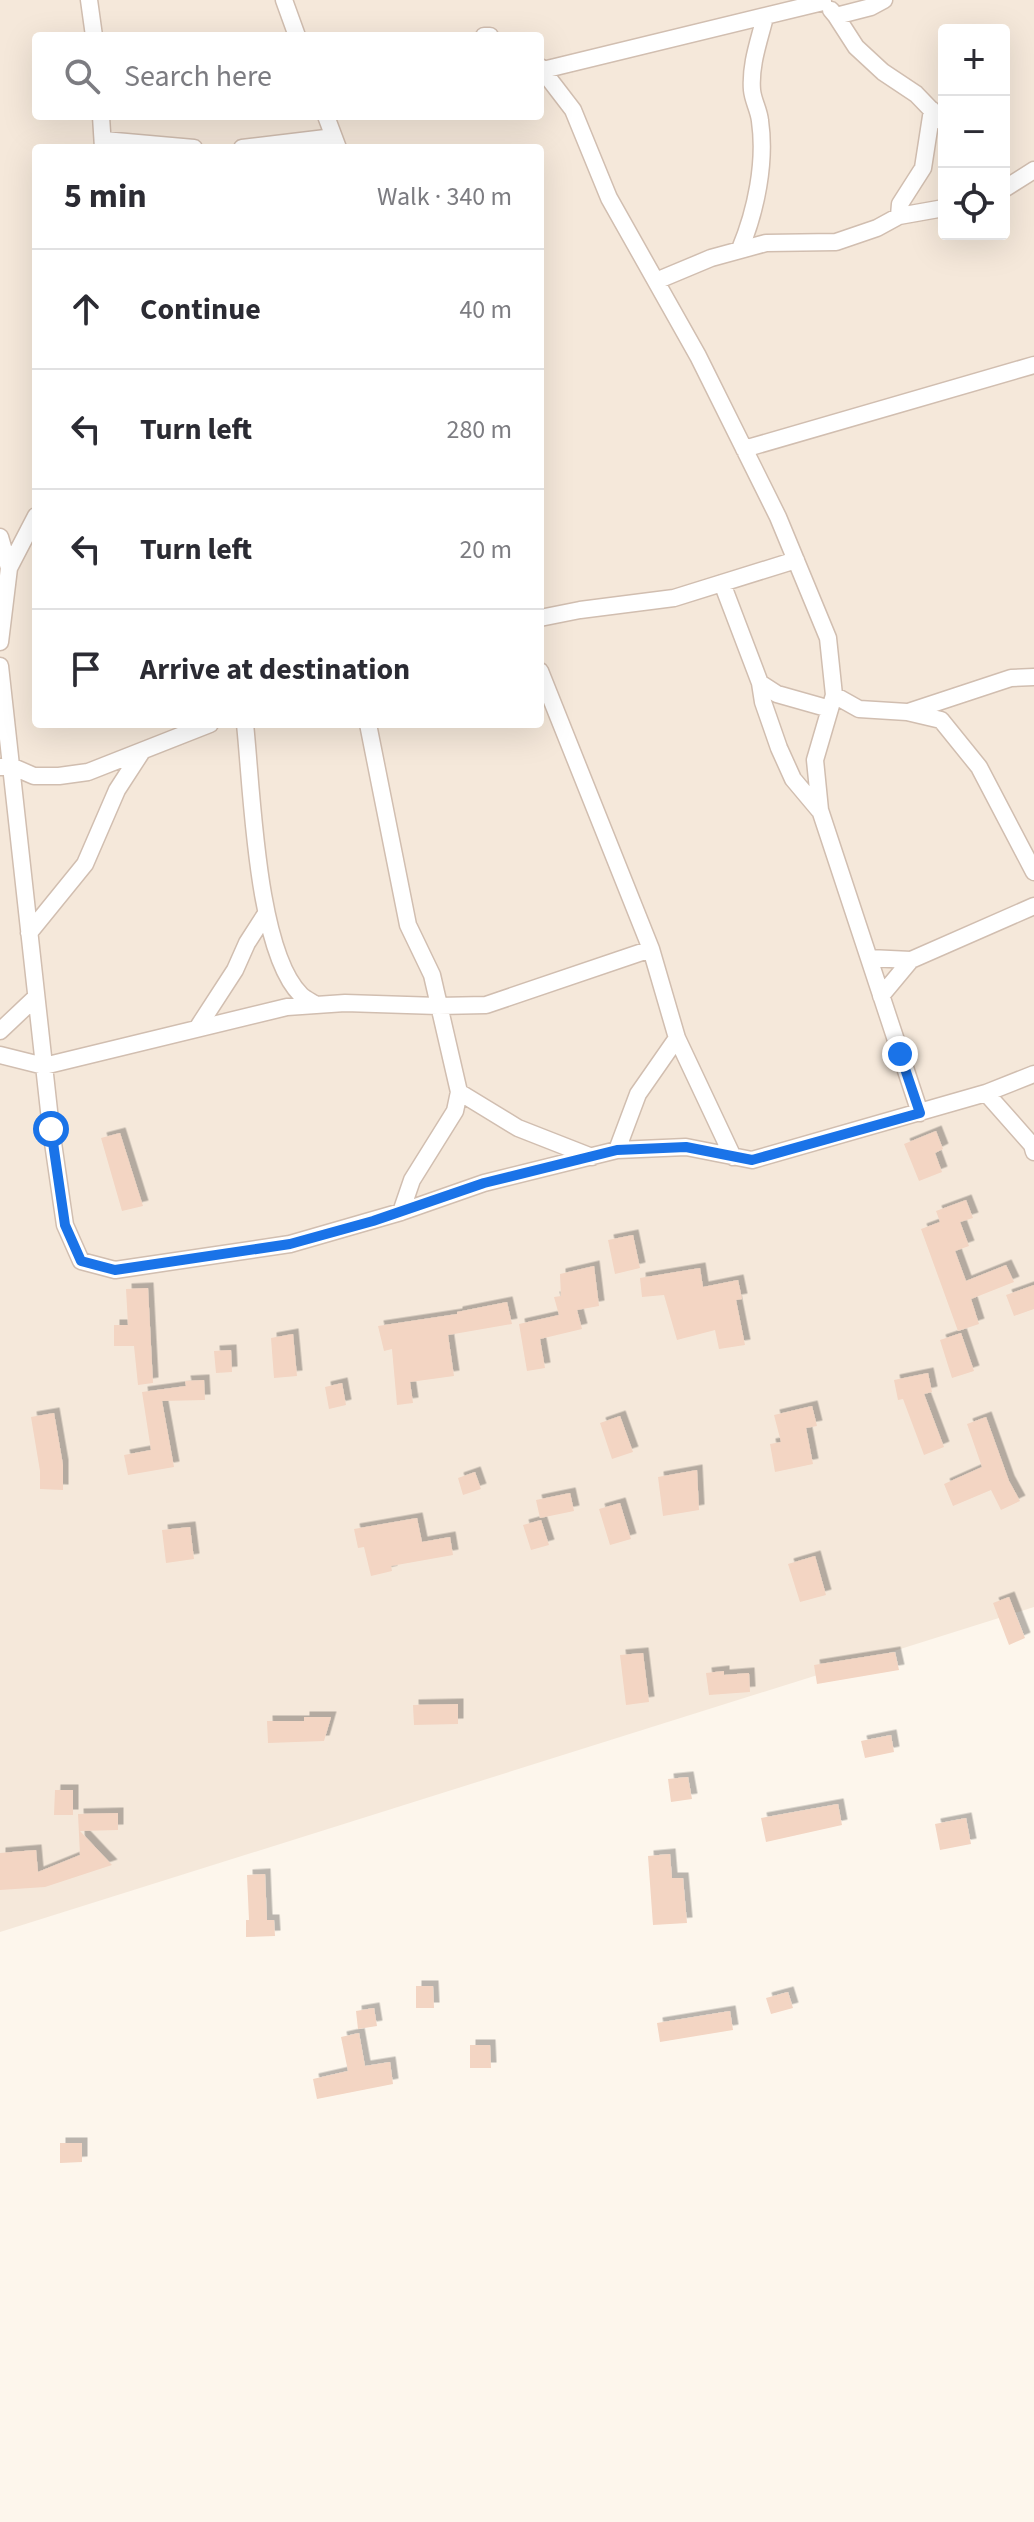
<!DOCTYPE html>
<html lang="en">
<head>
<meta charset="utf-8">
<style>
  :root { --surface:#fff; --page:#f2f2f3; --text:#2b2b33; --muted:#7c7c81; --line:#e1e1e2 }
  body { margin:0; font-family:"Source Sans 3",sans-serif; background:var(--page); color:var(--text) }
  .controls { position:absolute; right:24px; top:24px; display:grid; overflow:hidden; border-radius:8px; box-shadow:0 8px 32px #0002 }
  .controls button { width:72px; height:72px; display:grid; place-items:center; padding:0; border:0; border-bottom:2px solid var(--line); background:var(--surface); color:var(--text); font:40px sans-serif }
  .stop { position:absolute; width:24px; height:24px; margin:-18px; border:6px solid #1a73e8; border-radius:50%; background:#fff }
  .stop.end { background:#1a73e8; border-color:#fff; box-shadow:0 2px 8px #0008 }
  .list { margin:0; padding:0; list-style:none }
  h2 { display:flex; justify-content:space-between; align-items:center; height:104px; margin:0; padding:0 32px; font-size:34px }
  h2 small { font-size:26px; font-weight:400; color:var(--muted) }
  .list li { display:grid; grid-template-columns:52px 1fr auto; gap:24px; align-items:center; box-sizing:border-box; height:120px; padding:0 32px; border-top:2px solid var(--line) }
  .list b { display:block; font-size:30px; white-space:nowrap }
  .list em { font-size:26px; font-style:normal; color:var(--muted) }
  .icon { flex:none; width:44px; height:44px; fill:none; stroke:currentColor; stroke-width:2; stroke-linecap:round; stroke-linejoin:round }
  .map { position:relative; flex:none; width:1034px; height:2522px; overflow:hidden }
  .search { position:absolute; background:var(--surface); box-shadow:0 8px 32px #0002; left:32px; top:32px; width:512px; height:88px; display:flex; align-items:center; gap:20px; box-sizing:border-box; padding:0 28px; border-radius:8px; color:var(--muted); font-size:30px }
  .panel { position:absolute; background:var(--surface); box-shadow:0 8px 32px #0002; left:32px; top:144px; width:512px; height:584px; border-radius:8px }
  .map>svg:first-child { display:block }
  .residential { fill:#f5e8da; fill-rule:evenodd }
  .building { fill:#f3d5c3; filter:url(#shadow) }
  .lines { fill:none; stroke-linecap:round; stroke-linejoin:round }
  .minor-casing { stroke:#d1beb0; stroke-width:19 }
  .minor { stroke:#fff; stroke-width:16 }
  .route { stroke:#1a73e8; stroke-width:10 }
</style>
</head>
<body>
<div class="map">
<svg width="1034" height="2522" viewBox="0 0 1034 2522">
  <defs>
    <filter id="shadow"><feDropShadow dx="5.5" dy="-5.5" stdDeviation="0" flood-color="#0004"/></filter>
  </defs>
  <rect width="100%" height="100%" fill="#fdf6ec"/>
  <path class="residential" d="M0 0H1034V1607L0 1932ZM944 30H1004V234H944ZM36 36H540V116H36ZM36 148H540V724H36Z"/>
  <path class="building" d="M936 1131 943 1149 935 1153 942 1172 919 1181 904 1144Z
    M120 1133 143 1206 122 1211 101 1138Z
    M966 1200 973 1218 960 1222 969 1246 955 1251 966 1281 1006 1265 1014 1282 971 1299 979 1324 958 1331 921 1229 940 1222 936 1211Z
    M633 1235 640 1268 615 1274 608 1240Z
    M594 1266 599 1306 577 1310 582 1329 540 1339 545 1368 527 1371 519 1324 559 1315 554 1297 561 1296 560 1274Z
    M700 1268 703 1287 738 1280 742 1299 736 1300 745 1345 719 1349 715 1330 677 1340 664 1295 642 1297 640 1278Z
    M1034 1285V1309L1014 1316 1006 1295Z
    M148 1288 153 1383 138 1385 134 1346H114V1325H128L126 1289Z
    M507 1302 512 1324 448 1335 454 1376 410 1382 413 1403 397 1405 392 1349 384 1351 378 1326 457 1314V1312Z
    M961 1333 974 1371 952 1378 940 1340Z
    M293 1334 297 1376 274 1378 271 1338Z
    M231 1350 232 1372 216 1373 214 1351Z
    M928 1373 932 1392 924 1394 944 1447 924 1455 903 1399 898 1400 894 1380Z
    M204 1380 205 1400 162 1401 174 1467 128 1475 124 1455 151 1450 142 1392 186 1386 185 1381Z
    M342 1383 346 1405 329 1409 325 1387Z
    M812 1406 817 1426 806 1428 813 1464 775 1472 770 1444 781 1442 774 1415Z
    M54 1413 63 1465V1490L40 1489V1471L31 1417Z
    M620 1416 633 1452 612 1459 600 1423Z
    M986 1417 1009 1481 1020 1501 1001 1510 991 1490 953 1506 944 1484 982 1467 967 1424Z
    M697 1470 699 1510 663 1516 658 1477Z
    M475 1472 481 1489 463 1495 458 1478Z
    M570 1493 574 1511 540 1518 536 1500Z
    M620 1503 631 1539 610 1545 599 1509Z
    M417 1518 422 1542 450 1537 453 1555 391 1566 392 1571 371 1576 364 1547 358 1548 354 1529Z
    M541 1520 549 1545 531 1550 523 1525Z
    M190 1527 194 1559 166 1563 162 1530Z
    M815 1556 826 1595 800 1602 788 1564Z
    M1009 1597 1025 1638 1009 1645 993 1603Z
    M895 1652 899 1670 817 1684 814 1665Z
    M643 1653 649 1702 626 1705 620 1655Z
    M724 1671V1675L749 1673 750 1692 709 1695 706 1673Z
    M458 1704V1724L414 1725 413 1705Z
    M304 1717H331L324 1741 268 1743 267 1721H304Z
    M891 1735 894 1752 865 1758 861 1741Z
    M688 1777 692 1799 671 1802 668 1779Z
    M55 1790H73V1815H54Z
    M838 1804 842 1825 766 1842 761 1818Z
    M118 1813V1830L80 1831 112 1865 45 1887 0 1890V1853L36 1850 38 1872 80 1855 78 1814Z
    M966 1818 971 1844 940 1850 935 1824Z
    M670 1854 672 1878H683L687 1923 653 1925 648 1856Z
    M265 1874 267 1920H274L275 1936 246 1937V1920H249L247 1875Z
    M416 1986H433L434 2008H416Z
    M788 1992 793 2008 771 2014 766 1998Z
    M374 2008 377 2026 358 2029 356 2011Z
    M730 2011 733 2030 660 2042 657 2023Z
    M359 2033 365 2066 390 2062 393 2084 317 2099 313 2079 348 2071 341 2037Z
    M470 2045H490L491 2068H470Z
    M60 2143H82V2162L60 2163Z"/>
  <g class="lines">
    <g class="minor-casing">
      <path id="minor" d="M89 0 94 36
        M284 0 297 36
        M831 10 836 16 871 7 884 0
        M836 16 856 47 883 72 916 94 944 123
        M484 36H490
        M540 67 573 110 609 198 698 356 778 517 828 638 834 695 815 760 820 810 920 1113
        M543 70 823 2
        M101 116 103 148
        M326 116 338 148
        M104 140 194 148
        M242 148 334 137
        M1004 189 1034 170
        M899 216 900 204 923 168 932 110
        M740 249C756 211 766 162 760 121 759 110 753 101 752 90 750 65 759 41 765 17
        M656 281 711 258 766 243 836 242 877 228 899 216 944 208
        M744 449 1034 365
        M0 537 9 568 0 642
        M9 568 36 516
        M722 583 760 683 763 702 779 748 793 779 819 810
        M540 618 580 610 674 598 796 560
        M0 666 51 1129 65 1225 81 1261 115 1270 290 1244 401 1212 484 1183 617 1150 686 1147 752 1160 986 1093 1034 1074
        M540 671 651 949 677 1038 733 1157
        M760 683 777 694 830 709
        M834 695 859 709 907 712 941 720 979 767 1034 872
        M908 712 1011 678 1034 677
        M245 724C252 788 256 951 301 995 305 999 312 1002 316 1005
        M368 724 408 925 432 975 459 1092 455 1111 412 1180 401 1212
        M0 767 11 766 34 776H59L88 772 210 724
        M29 933 85 864 117 790 141 753
        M869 958 911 960
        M881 996 911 960 1034 906
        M198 1027 235 970 247 943 265 915
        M0 1031 36 997
        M0 1055 44 1066 287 1007 345 1003 438 1006 486 1005 651 949
        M459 1092 518 1128 592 1157
        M986 1093 1032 1145 1034 1152
        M617 1150 638 1094 677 1038"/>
    </g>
    <use href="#minor" class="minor"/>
  </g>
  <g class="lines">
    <path class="route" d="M51 1129 65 1225 81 1261 115 1270 290 1244 373 1221 484 1183 617 1150 686 1147 752 1160 920 1113 900 1054"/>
  </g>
</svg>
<div class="controls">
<button>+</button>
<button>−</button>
<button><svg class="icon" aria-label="locate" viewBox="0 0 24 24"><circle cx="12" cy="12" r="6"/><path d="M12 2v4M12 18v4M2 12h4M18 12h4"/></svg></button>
</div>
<div class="stop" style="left:51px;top:1129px"></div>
<div class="stop end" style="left:900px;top:1054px"></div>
<div class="search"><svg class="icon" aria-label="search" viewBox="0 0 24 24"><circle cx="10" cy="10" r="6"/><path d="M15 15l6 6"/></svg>Search here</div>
<section class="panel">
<h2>5 min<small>Walk · 340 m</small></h2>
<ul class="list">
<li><svg class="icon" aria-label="ahead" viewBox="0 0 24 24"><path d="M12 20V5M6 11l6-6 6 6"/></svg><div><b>Continue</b></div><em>40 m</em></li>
<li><svg class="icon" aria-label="left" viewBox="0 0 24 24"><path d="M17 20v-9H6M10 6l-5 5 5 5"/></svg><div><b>Turn left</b></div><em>280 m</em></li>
<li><svg class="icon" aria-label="left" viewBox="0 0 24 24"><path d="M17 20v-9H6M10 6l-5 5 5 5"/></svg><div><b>Turn left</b></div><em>20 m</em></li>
<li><svg class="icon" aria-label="arrive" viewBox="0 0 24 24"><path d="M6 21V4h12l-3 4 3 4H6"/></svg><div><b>Arrive at destination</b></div></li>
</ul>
</section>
</div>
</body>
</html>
